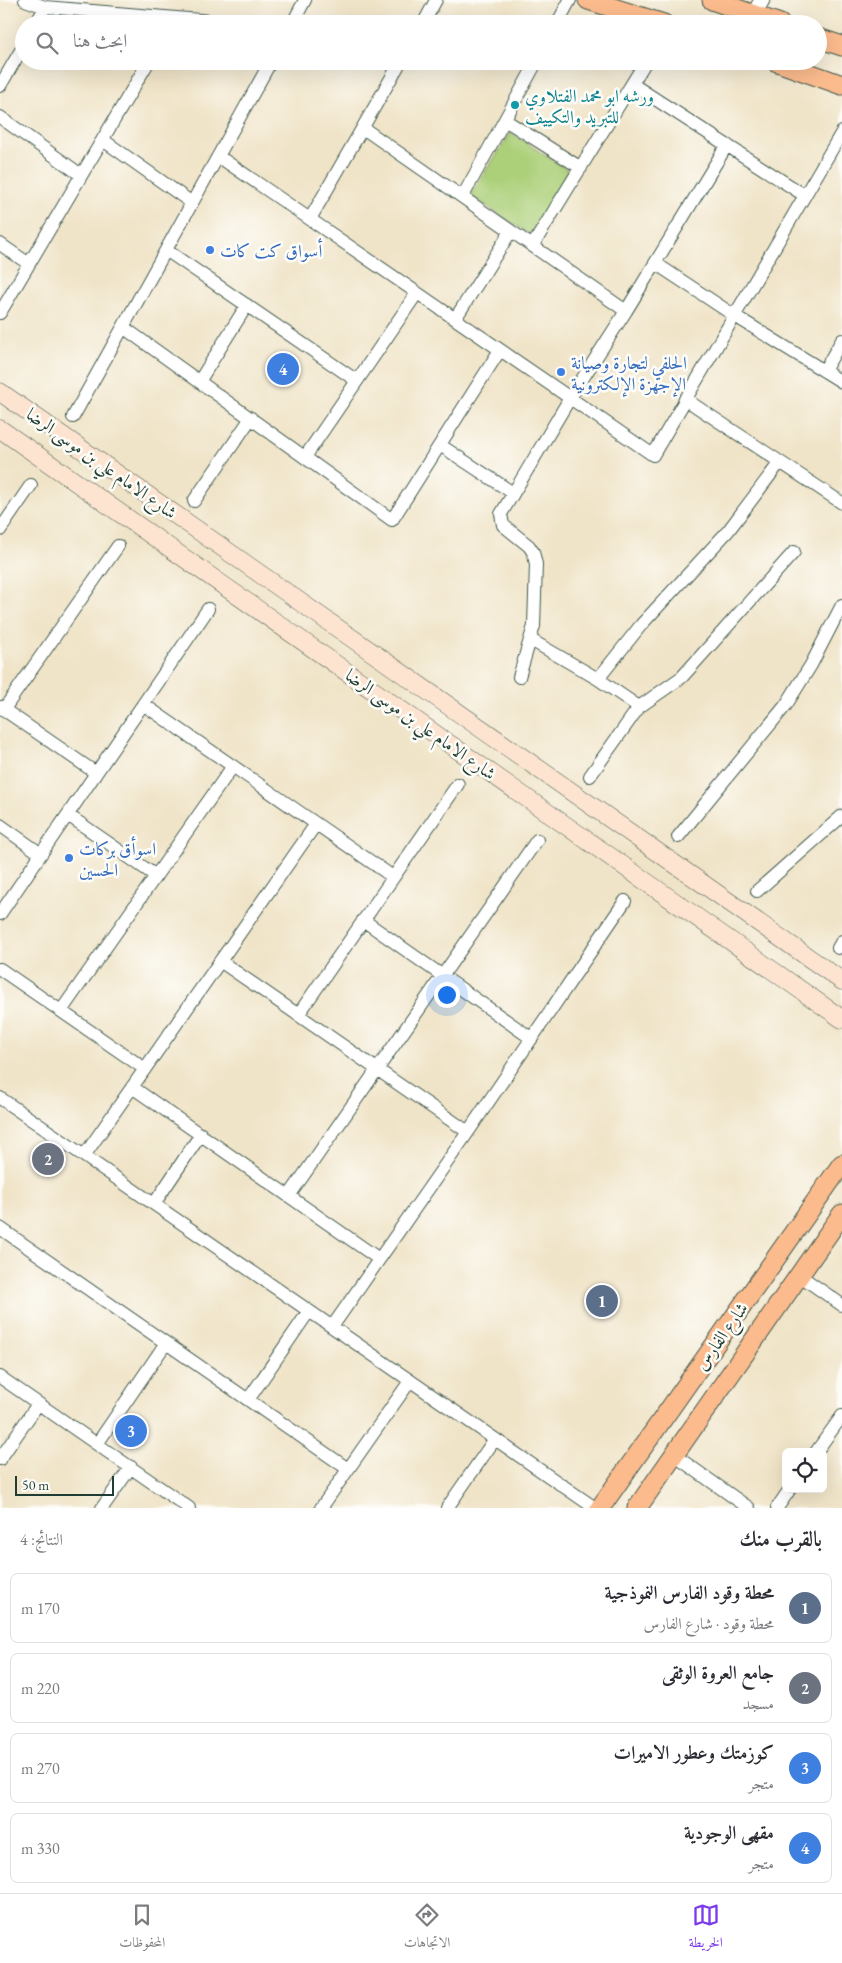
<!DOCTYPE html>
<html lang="ar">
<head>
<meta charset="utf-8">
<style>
  :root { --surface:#fff; --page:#f7f7f7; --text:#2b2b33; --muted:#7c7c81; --line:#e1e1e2; --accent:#7c3aed }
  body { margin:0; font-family:"EB Garamond",Amiri,serif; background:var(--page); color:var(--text); direction:rtl }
  .controls { position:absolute; right:15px; bottom:15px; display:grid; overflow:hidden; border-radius:8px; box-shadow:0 5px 20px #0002 }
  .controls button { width:45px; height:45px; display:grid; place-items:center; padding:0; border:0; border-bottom:1px solid var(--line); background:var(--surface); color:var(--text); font:25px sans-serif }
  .scale { position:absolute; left:15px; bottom:12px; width:99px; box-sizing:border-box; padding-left:5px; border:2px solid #1f3d34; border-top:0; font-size:14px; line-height:18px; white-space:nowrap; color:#1f3d34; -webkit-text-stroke:4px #fdfcf7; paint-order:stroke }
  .you { position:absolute; left:446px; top:994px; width:18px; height:18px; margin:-12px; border:4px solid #fff; border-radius:50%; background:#1a73e8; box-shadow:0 0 0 8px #1a73e833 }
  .badge { display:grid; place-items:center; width:32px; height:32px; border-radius:50%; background:var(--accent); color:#fff; font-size:16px; font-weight:700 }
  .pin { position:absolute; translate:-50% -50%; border:2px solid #fff; box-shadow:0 1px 5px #0006 }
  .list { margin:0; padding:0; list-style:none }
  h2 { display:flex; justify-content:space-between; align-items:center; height:65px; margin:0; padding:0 20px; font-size:21px }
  h2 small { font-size:16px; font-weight:400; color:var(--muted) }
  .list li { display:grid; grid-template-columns:32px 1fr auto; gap:15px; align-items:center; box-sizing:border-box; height:70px; margin:0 10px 10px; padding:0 10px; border:1px solid var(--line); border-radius:8px }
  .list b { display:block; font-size:19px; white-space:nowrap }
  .list p { margin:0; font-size:16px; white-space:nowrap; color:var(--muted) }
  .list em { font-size:16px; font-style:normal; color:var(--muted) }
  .icon { flex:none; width:28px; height:28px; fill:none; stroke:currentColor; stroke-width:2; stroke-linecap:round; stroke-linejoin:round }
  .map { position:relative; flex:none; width:842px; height:1508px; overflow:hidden; direction:ltr }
  .search { position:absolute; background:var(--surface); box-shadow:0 5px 20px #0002; left:15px; right:15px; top:15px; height:55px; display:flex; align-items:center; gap:12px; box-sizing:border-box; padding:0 18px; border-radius:28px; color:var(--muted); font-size:19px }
  .sheet { height:385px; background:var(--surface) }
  nav { display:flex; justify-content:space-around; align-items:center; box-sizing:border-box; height:70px; border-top:1px solid var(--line); background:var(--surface); font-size:14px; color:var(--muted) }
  nav a { display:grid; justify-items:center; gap:2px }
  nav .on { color:var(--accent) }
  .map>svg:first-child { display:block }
  .green { fill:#acd079; stroke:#668656 }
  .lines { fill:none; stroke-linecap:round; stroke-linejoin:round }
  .minor-casing { stroke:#3e564a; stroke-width:14 }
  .tertiary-casing { stroke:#3e564a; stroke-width:17 }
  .secondary-casing { stroke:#3e564a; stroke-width:19 }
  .primary-casing { stroke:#3e564a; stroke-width:21 }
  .minor { stroke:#fff; stroke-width:12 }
  .tertiary { stroke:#fff; stroke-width:15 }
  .secondary { stroke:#fde4d1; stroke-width:18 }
  .primary { stroke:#fbbb8d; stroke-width:19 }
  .culture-dot { fill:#0f9aa8; stroke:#fdfcf7; stroke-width:2 }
  .shop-dot { fill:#3f7fe0; stroke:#fdfcf7; stroke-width:2 }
  .labels { text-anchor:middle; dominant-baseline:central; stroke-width:5; stroke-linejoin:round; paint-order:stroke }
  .culture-label { font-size:18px; fill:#0d838f; stroke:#fdfcf7; text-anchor:start }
  .shop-label { font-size:18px; fill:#366cbe; stroke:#fdfcf7; text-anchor:start }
  .street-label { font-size:18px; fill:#1f3d34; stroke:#fdfcf7 }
</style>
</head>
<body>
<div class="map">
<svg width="842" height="1508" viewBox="0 0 842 1508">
  <rect width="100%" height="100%" fill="#fdfcf7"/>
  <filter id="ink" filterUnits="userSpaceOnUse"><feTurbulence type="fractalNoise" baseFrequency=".02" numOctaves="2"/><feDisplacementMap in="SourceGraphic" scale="10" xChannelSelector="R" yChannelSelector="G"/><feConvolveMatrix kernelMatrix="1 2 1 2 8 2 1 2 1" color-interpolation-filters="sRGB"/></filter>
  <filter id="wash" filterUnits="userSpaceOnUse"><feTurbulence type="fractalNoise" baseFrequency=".0096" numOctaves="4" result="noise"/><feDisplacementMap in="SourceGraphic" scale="20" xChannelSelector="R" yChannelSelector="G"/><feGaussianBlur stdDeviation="1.12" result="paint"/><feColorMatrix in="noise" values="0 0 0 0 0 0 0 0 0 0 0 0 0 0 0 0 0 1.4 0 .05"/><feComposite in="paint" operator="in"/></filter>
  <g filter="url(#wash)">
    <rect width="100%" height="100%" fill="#f0e4c8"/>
    <path class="green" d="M511 133 571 172 532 236 470 195Z"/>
  </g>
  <g filter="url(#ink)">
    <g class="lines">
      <g class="minor-casing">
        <path id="minor" d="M25 0 45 7 248 24
          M36 24 45 7
          M292 24 305 0
          M423 24 436 0
          M557 24 570 0
          M632 84 804 195
          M0 86 24 45
          M0 117 81 175
          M505 120 581 168
          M363 128 626 311
          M103 140 192 203
          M218 156 653 455 842 132
          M463 196 537 61
          M310 219 401 61
          M0 244 29 264
          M533 245 646 61
          M166 250 357 381
          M655 263 735 316 842 382
          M0 313 149 61
          M455 319 511 231
          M123 327 392 520 500 350
          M824 371 842 340
          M200 380 247 305
          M685 399 842 503
          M73 417 271 61
          M440 445 513 493
          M305 457 417 293
          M194 501 251 418
          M0 530 31 485
          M531 640 598 679 639 707
          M519 677 534 626 536 564 533 552 529 546 503 525 501 514 570 398 626 311 727 145
          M598 679 641 625 728 531 780 462
          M143 704 393 877
          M0 707 96 773
          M4 709 118 546
          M590 776 639 707 682 677 794 552
          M68 815 156 876
          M0 825 41 854
          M678 837 786 705 811 665 842 605
          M757 891 842 816
          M0 914 208 609
          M363 920 531 1038
          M838 948 842 941
          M220 961 468 1132
          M0 969 145 1069
          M61 1011 233 766
          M298 1015 458 784
          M132 1087 379 1259
          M0 1098 595 1508
          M84 1156 316 824
          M289 1196 537 840
          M154 1204 201 1134
          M0 1228 348 1469
          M799 1275 842 1305
          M332 1327 468 1132 625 901
          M0 1377 189 1508
          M248 1400 309 1311
          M97 1444 166 1343
          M816 1452 842 1416
          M674 1455 749 1508
          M0 1459 38 1404
          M102 1508 131 1467
          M321 1508 410 1381
          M447 1508 495 1439
          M777 1508 790 1489"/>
      </g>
      <g class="tertiary-casing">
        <path id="tertiary" d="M754 14 762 0"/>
      </g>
      <g class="secondary-casing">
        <path id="secondary" d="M0 392 842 981
          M0 429 842 1019"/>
      </g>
      <g class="primary-casing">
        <path id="primary" d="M588 0 664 24
          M712 0 780 24
          M818 38 842 46
          M775 61 842 85
          M600 1508 842 1164
          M637 1508 842 1214"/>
      </g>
      <use href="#minor" class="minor"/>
      <use href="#tertiary" class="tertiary"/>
      <use href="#secondary" class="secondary"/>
      <use href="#primary" class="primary"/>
    </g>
  </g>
  <circle class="culture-dot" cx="515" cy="105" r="5"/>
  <g class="shop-dot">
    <circle cx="210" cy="250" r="5"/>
    <circle cx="561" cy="372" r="5"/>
    <circle cx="69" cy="858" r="5"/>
  </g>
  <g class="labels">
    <g class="culture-label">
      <text x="525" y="95">ورشه ابو محمد الفتلاوي<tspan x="525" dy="21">للتبريد والتكييف</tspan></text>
    </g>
    <g class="shop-label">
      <text x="220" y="250">أسواق كت كات</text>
      <text x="571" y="362">الحلفي لتجارة وصيانة<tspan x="571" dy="21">الإجهزة الإلكترونية</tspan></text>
      <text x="79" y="848">اسوأق بركات<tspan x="79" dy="21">الحسين</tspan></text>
    </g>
    <g class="street-label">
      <text transform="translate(102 463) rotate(35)">شارع الامام علي بن موسى الرضا</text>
      <text transform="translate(421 724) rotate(35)">شارع الامام علي بن موسى الرضا</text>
      <text transform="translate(721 1336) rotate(-55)">شارع الفارس</text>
    </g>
  </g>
</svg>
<div class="controls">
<button><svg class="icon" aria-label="locate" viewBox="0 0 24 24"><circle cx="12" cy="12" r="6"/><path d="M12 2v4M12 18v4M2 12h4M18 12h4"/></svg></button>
</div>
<div class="scale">50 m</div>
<div class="you"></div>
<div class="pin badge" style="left:602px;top:1301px;background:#5c6f8a">1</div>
<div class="pin badge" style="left:48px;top:1159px;background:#6b7280">2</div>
<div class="pin badge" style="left:131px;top:1431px;background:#3f7fe0">3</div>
<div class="pin badge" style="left:283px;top:369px;background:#3f7fe0">4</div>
<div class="search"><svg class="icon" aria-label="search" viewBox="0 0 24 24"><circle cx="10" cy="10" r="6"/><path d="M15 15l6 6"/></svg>ابحث هنا</div>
</div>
<section class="sheet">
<h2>بالقرب منك<small>النتائج: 4</small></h2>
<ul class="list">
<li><span class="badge" style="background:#5c6f8a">1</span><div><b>محطة وقود الفارس النموذجية</b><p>محطة وقود · شارع الفارس</p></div><em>170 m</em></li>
<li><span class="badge" style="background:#6b7280">2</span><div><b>جامع العروة الوثقى</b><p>مسجد</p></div><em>220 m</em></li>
<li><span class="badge" style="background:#3f7fe0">3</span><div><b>كوزمتك وعطور الاميرات</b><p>متجر</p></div><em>270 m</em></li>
<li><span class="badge" style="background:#3f7fe0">4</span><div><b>مقهى الوجودية</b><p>متجر</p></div><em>330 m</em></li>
</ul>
</section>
<nav>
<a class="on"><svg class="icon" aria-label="map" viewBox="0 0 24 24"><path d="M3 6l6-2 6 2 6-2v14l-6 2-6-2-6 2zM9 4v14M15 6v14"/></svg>الخريطة</a>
<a><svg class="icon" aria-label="directions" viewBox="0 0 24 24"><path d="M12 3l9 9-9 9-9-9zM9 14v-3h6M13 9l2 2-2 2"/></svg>الاتجاهات</a>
<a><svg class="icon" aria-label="saved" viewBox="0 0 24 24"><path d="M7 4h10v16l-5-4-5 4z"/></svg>المحفوظات</a>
</nav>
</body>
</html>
